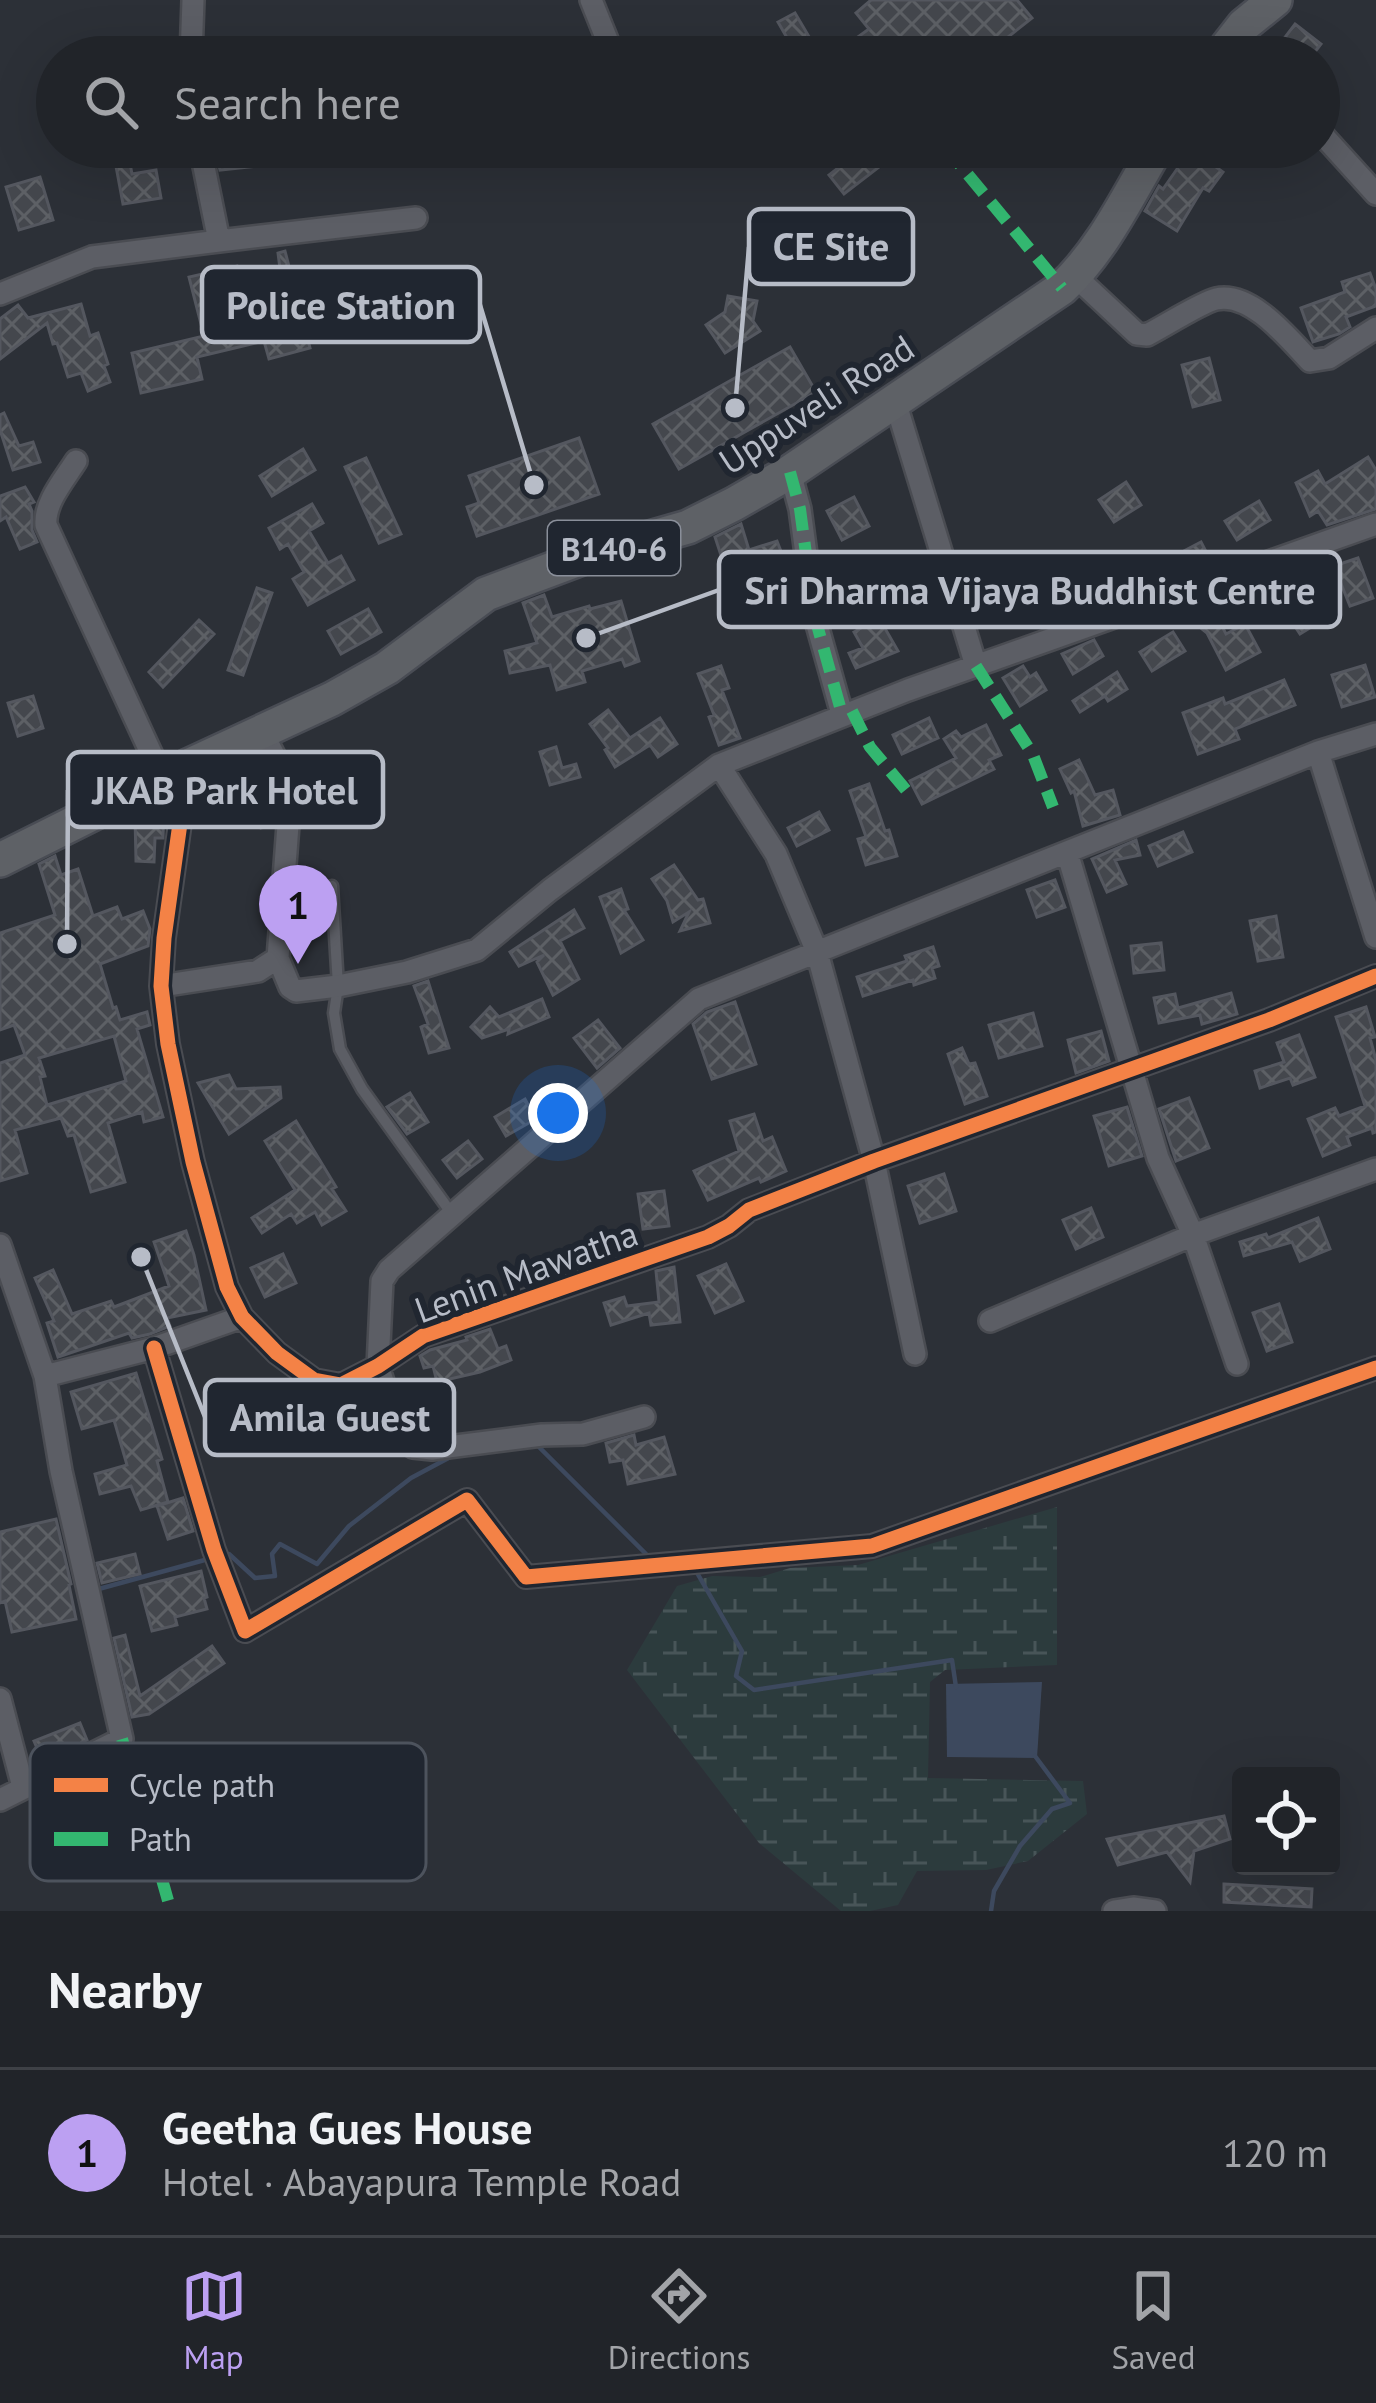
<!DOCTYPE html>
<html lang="en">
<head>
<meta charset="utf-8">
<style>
  :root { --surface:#212429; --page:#292c31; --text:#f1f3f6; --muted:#a2a4a8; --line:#3e4146; --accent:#bca0f2 }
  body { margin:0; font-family:"PT Sans",sans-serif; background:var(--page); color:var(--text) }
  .controls { position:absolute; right:36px; bottom:36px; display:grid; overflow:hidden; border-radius:12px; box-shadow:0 12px 48px #0002 }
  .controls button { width:108px; height:108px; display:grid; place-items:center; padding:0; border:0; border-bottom:3px solid var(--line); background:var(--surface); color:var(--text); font:60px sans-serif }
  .you { position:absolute; left:558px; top:1113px; width:42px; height:42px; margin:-30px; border:9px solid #fff; border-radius:50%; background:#1a73e8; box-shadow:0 0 0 18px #1a73e833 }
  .badge { display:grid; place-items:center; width:78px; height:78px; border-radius:50%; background:var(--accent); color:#111; font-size:39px; font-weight:700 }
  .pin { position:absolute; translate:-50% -99px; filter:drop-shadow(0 3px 6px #0008) }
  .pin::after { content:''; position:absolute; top:63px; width:42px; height:36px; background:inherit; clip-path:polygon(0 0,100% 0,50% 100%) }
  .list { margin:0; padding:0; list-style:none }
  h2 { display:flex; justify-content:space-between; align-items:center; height:156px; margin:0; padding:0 48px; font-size:51px }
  h2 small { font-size:39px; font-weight:400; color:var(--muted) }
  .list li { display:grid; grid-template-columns:78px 1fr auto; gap:36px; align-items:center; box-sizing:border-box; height:168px; padding:0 48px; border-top:3px solid var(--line) }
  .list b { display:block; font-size:45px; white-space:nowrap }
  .list p { margin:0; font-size:39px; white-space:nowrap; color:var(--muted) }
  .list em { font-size:39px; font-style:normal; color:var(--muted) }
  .icon { flex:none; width:66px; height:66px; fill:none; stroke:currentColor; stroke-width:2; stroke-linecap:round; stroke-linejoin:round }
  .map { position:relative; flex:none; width:1376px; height:1911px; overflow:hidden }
  .search { position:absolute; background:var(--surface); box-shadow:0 12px 48px #0002; left:36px; right:36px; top:36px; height:132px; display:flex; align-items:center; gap:30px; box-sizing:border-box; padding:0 42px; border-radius:66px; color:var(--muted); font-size:45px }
  .sheet { height:324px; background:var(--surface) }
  nav { display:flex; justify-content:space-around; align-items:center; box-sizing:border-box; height:168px; border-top:3px solid var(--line); background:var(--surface); font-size:33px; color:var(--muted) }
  nav a { display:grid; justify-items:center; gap:6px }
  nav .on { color:var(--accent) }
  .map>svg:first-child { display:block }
  .wetland { fill:url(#wetland-marsh) }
  .water { fill:#3d495e }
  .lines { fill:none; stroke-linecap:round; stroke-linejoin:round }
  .stream { stroke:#3d495e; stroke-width:4.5 }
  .building { fill:url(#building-cross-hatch); stroke:#54575f; stroke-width:3; fill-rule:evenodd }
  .service-casing { stroke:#4a4c52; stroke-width:15 }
  .minor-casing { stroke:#4a4c52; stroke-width:26 }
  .primary-casing { stroke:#494c54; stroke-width:38 }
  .service { stroke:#5c5e65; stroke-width:10 }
  .minor { stroke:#5c5e65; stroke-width:21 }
  .primary { stroke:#5e6166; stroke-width:33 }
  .quiet { stroke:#33b770; stroke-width:12; stroke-dasharray:24 12; stroke-linecap:butt }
  .cycleway-casing { stroke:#202630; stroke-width:22 }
  .cycleway { stroke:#f48246; stroke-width:15 }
  .labels { text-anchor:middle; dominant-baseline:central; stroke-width:12; stroke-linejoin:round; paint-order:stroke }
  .shield { fill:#202630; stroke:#8a8f9a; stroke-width:3 }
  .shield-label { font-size:33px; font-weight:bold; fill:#b7bcc7 }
  .street-label { font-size:36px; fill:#b7bcc7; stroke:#202630 }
  .key { fill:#202630; stroke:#4d535d; stroke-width:3 }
  .key-label { font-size:33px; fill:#b7bcc7 }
  .leader { fill:none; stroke:#b7bcc7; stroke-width:4.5 }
  .callout-dot { fill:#b7bcc7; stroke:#202630; stroke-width:4.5 }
  .callout { fill:#202630; stroke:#b7bcc7; stroke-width:4.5 }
  .callout-label { font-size:39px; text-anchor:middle; font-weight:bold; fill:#b7bcc7 }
</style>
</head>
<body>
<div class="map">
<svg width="1376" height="1911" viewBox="0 0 1376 1911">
  <defs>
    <pattern id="wetland-marsh" width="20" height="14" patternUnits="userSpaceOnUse" patternTransform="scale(3)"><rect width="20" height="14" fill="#2c3b3d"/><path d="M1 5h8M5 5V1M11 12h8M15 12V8" fill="none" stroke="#485558"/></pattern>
    <pattern id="building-cross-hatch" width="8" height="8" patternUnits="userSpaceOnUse" patternTransform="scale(3)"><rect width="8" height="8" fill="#44474d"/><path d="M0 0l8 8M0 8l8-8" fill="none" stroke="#5d6065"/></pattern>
  </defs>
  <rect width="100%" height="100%" fill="#2c3037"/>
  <path class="wetland" d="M1057 1507V1665L945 1670 930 1682 928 1778 1083 1781 1087 1814 1028 1861 986 1870 917 1871 898 1905 870 1911H841L759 1843 627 1670 677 1586 712 1576 760 1577 790 1568 858 1565Z"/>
  <path class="water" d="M1042 1682 1037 1758 947 1757 946 1684Z"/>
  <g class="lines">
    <path class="stream" d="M536 1444 651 1559
      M223 1555 229 1554 255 1578 275 1576 272 1554 280 1544 317 1564 349 1526 411 1478 456 1454
      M692 1571H696L742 1651 736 1676 754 1690 952 1660 956 1687
      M95 1590 212 1558
      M991 1911 994 1891 1020 1846 1052 1809 1070 1803 1035 1756"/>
  </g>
  <path class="building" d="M871 0H1017L1032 18 998 45 1008 57H830L869 29 856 13Z
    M795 13 821 57H798L778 22Z
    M1295 24 1321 44 1311 57H1270Z
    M215 147H277L279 164 220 170Z
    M865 147H905L844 194 829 175Z
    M1191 149 1223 172 1209 191 1203 188 1177 231 1145 211 1159 186 1163 189Z
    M129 158 132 174 156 170 161 198 123 204 115 161Z
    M40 177 53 220 19 230 6 187Z
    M285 251 310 348 269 359 264 341 197 357 202 379 141 393 132 353 204 336 189 277 237 266 249 318 285 308 278 253Z
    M1370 273 1376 289V306L1346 317 1350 327 1339 334 1313 342 1301 308 1345 292 1342 282Z
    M728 296 757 301 753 321 760 331 725 353 706 325 725 312Z
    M81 304 90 336 98 333 108 364 104 366 110 382 88 391 81 373 68 377 57 343 53 344 47 323 0 359V319L18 305 28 318Z
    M790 347 816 392 679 469 653 424Z
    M1209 358 1220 400 1193 407 1182 365Z
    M4 413 19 446 33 442 40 462 13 470 0 430V415Z
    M579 438 599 494 477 536 467 507 479 503 469 476Z
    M303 449 315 470 272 496 260 476Z
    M1368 457 1376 470V509L1327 525 1318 511 1310 516 1296 483 1318 471 1325 484Z
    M366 458 401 534 379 543 345 467Z
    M1126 482 1141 505 1114 522 1099 500Z
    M25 487 34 502 29 504 32 511V530L37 542 20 549 6 517 0 521V496Z
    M854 497 869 526 842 540 827 511Z
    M1259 501 1270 520 1237 540 1225 521Z
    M312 504 323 523 309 531 328 563 341 556 354 580 308 605 293 579 304 572 288 544 280 549 269 528Z
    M741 524 749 550 777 541 796 590 766 602 757 578 731 586 715 537Z
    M1201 542 1212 563 1194 572 1171 581 1169 577 1150 585 1138 575Z
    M1358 558 1373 598 1350 606 1334 566Z
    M1299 587 1321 621 1300 634 1278 601Z
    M257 588 272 593 243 675 228 670Z
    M544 595 552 617 589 606 590 609 621 601 639 661 625 666 622 659 582 671 585 682 557 690 550 665 510 673 505 651 537 643 523 603Z
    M1210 603 1226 634 1245 624 1260 652 1226 670 1207 633 1191 620Z
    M368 609 381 632 341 654 328 631Z
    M879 618 898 651 856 668 849 653 863 648 854 632Z
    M199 620 214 634 163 687 149 672Z
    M1173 632 1185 651 1152 671 1140 652Z
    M1094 640 1103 656 1073 674 1062 654Z
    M1365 665 1375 697 1342 707 1332 675Z
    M721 666 729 688 722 690 740 738 719 745 709 717 714 715 698 674Z
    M1023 666 1030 677 1036 673 1046 690 1020 706 1003 678Z
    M1117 672 1127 689 1108 701 1105 696 1080 712 1073 701Z
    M1284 680 1295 705 1235 729 1239 739 1198 754 1183 713 1223 698 1225 704Z
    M33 696 43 728 18 736 8 703Z
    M608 710 630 738 660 718 677 744 658 757 650 745 615 767 605 750 608 748 590 724Z
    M929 718 938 738 902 754 893 735Z
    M986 725 1001 755 989 760 994 769 922 804 910 781 956 758 944 739 956 731 961 737Z
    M556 747 562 768 576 764 580 777 550 785 540 752Z
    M1079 760 1095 795 1113 790 1120 815 1083 826 1074 791 1071 793 1060 769Z
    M264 775 274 813 273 825 261 828 248 779Z
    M869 784 885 831 889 830 897 856 866 865 858 839 866 837 850 791Z
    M164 801 163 838H155L154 862 136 861 135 816Z
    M819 812 829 830 797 846 788 828Z
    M1183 832 1192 852 1158 866 1149 846Z
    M1136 840 1140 855 1115 860 1126 884 1107 892 1092 859Z
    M55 856 61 875 78 869 93 916 117 907 122 919 143 911 150 929 148 946 100 964 113 1008 116 1007 120 1020 147 1012 150 1025 137 1029 163 1117 144 1122 142 1112 108 1123 125 1182 91 1192 74 1135 68 1136 61 1118 15 1130 27 1173 0 1181V1063L25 1055 14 1025 0 1030V933L55 915 39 864ZM114 1036 126 1081 47 1105 40 1077 45 1076 39 1058Z
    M674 865 698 900 703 899 710 923 680 931 689 912 673 922 667 901 652 879Z
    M1055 880 1065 907 1037 917 1027 890Z
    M621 889 628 909 624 910 643 940 621 953 600 897Z
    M574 910 584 928 560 941 579 979 553 995 537 962 544 955 519 966 510 952Z
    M1276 916 1283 957 1258 961 1250 921Z
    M1161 943 1164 970 1134 973 1131 946Z
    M933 947 939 966 932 968 935 978 914 985 913 980 863 996 857 977 907 961 905 956Z
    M428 981 449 1048 429 1053 421 1027 428 1024 414 986Z
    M1231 993 1237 1014 1202 1024 1200 1015 1159 1023 1154 998 1175 994 1178 1008Z
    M542 999 549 1017 508 1034 509 1029 482 1038 471 1027 490 1007 499 1017Z
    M735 1002 756 1064 712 1079 693 1024 707 1012Z
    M1366 1007 1375 1037 1370 1038 1376 1060V1132L1373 1133 1372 1128 1347 1137 1350 1145 1323 1156 1308 1119 1335 1108 1339 1116 1365 1106 1336 1017Z
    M1033 1013 1042 1046 999 1058 989 1025Z
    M598 1020 620 1048 597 1068 574 1038Z
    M1101 1031 1109 1061 1076 1073 1068 1040Z
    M1299 1035 1315 1077 1293 1085 1290 1078 1260 1088 1255 1071 1284 1062 1277 1043Z
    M962 1048 969 1064 975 1063 987 1096 965 1104 948 1054Z
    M229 1075 236 1089 280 1087 281 1098 229 1134 198 1083Z
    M410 1093 428 1122 407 1134 387 1107Z
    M1189 1098 1209 1148 1176 1161 1159 1109Z
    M525 1099 536 1119 506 1136 495 1117Z
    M1127 1107 1142 1156 1109 1166 1094 1116Z
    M754 1114 763 1141 772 1137 786 1171 761 1182 759 1178 708 1200 694 1171 739 1151 730 1121Z
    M296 1121 336 1187 332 1189 346 1211 322 1225 315 1212 297 1223 291 1214 262 1233 252 1218 295 1190 265 1141Z
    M468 1141 482 1159 457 1178 443 1160Z
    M944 1174 956 1211 920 1223 908 1186Z
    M664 1191 669 1226 643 1229 638 1194Z
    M1091 1208 1103 1237 1076 1249 1063 1220Z
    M1318 1218 1330 1249 1300 1261 1292 1242 1244 1256 1240 1242 1266 1234 1268 1238Z
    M186 1231 194 1255 206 1310 167 1318 170 1326 150 1334 132 1338 129 1333 58 1357 47 1323 54 1321 35 1278 53 1270 72 1314 111 1301 114 1307 169 1286 154 1242Z
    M283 1254 296 1283 265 1297 251 1268Z
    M726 1264 743 1301 715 1313 698 1276Z
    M674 1267 680 1322 651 1325 649 1313 611 1325 604 1303 624 1297 627 1306 659 1302 656 1271Z
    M1279 1304 1292 1342 1267 1351 1253 1313Z
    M490 1329 498 1349 506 1346 511 1360 480 1372 437 1382 433 1366 424 1368 420 1356 430 1350 467 1340 466 1337Z
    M136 1373 162 1459 157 1461 168 1502 141 1510 131 1486 100 1494 95 1474 127 1465 114 1420 82 1429 71 1392Z
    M634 1435 636 1445 664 1437 675 1474 628 1484 623 1460 610 1462 606 1443Z
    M183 1498 193 1531 168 1539 157 1506Z
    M56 1519 71 1584 69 1585 76 1619 12 1632 5 1601 0 1603V1532Z
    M135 1554 140 1574 102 1583 97 1563Z
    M201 1571 207 1597 204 1598 207 1609 175 1617 177 1625 152 1631 140 1586Z
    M125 1635 140 1696 212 1646 224 1663 149 1714 132 1717 114 1638Z
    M80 1723 87 1740 43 1762 34 1741Z
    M1224 1816 1230 1839 1194 1851 1190 1882 1167 1852 1118 1865 1107 1839Z
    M1224 1884 1312 1889 1311 1907 1224 1902Z"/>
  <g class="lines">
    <g class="service-casing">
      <path id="service" d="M332 886 338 986 334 1013 340 1049 362 1089 452 1214"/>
    </g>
    <g class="minor-casing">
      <path id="minor" d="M591 0 614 57
        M191 57 193 0
        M1319 131 1376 194
        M200 147 219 241 416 218
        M1075 276 1137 334 1147 335C1163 327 1202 302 1216 299 1251 291 1289 339 1310 361L1329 358 1376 328
        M0 294 92 257 219 241
        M895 401 976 666
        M76 461C64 480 44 503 46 525L163 779
        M790 472 800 509 814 614 842 714
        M262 732 275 757 289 812 278 958 290 987 296 991 338 986 407 972 477 950 550 890 719 765 908 690 1376 524
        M1318 752 1376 937
        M719 765 776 854 817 952 874 1161 915 1354
        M188 766 164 938 161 986 168 1044 193 1162 227 1287 242 1317 277 1353 314 1380 341 1385 378 1366 423 1336 708 1237 729 1226 749 1210 874 1161 1269 1020 1376 976
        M1067 852 1318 752 1376 734
        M161 986 258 971 278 958
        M0 1245 45 1376 61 1471 122 1739 0 1800
        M990 1321 1193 1235 1376 1169
        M154 1348 214 1550 245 1631 467 1500 526 1577 872 1546 1376 1368
        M45 1376 154 1348 242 1317
        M644 1417 583 1434 542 1435 432 1449 413 1447 401 1437 378 1366 382 1281 389 1270 699 999 1067 852 1158 1158 1193 1235 1237 1364
        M0 1699 23 1787
        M1114 1911 1133 1908 1155 1911"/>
    </g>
    <g class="primary-casing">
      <path id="primary" d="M1219 57 1244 25 1275 0
        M0 860 188 766 332 699 387 668 486 594 587 556 688 527 734 504 790 472 1062 288C1103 250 1129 194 1157 147"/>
    </g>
    <use href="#service" class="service"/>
    <use href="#minor" class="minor"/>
    <use href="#primary" class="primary"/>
    <path class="quiet" d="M945 147 1062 288
      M790 472 800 509 814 614 842 714
      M976 666 1033 755 1053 807
      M852 711 870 747 906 790
      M122 1739 171 1911"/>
    <g class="cycleway-casing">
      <path id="cycleway" d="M188 766 164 938 161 986 168 1044 193 1162 227 1287 242 1317 277 1353 314 1380 341 1385 378 1366 423 1336 708 1237 729 1226 749 1210 874 1161 1269 1020 1376 976
        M154 1348 214 1550 245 1631 467 1500 526 1577 872 1546 1376 1368"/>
    </g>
    <use href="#cycleway" class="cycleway"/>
  </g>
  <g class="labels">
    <rect class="shield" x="548" y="521" width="132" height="54" rx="9"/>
    <g class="shield-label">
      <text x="614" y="548">B140-6</text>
    </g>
    <g class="street-label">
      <text transform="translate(816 404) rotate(-33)">Uppuveli Road</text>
      <text transform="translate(526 1271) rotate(-20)">Lenin Mawatha</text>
    </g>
  </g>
  <rect x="30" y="1743" width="396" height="138" rx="18" class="key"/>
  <rect x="54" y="1778" width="54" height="14" fill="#f48246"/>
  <rect x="54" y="1832" width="54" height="14" fill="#33b770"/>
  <g class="key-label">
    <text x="129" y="1797">Cycle path</text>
    <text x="129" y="1851">Path</text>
  </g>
  <path class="leader" d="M735 408L749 247M534 485L480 305M586 638L719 590M67 944L68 790M141 1257L205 1417"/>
  <g class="callout-dot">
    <circle cx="735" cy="408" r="12"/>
    <circle cx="534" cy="485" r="12"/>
    <circle cx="586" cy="638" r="12"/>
    <circle cx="67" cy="944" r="12"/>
    <circle cx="141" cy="1257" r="12"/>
  </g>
  <g class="callout">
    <rect x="749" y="209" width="164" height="75" rx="12"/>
    <rect x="202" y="267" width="278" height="75" rx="12"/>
    <rect x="719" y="552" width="621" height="75" rx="12"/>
    <rect x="68" y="752" width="315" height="75" rx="12"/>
    <rect x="205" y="1380" width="249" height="75" rx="12"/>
  </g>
  <g class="callout-label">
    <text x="831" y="260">CE Site</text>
    <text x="341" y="319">Police Station</text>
    <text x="1030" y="604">Sri Dharma Vijaya Buddhist Centre</text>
    <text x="225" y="804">JKAB Park Hotel</text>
    <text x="330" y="1431">Amila Guest</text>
  </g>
</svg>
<div class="controls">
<button><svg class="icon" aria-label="locate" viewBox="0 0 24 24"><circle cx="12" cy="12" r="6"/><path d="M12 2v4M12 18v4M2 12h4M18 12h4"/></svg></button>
</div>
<div class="you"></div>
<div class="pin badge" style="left:298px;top:964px">1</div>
<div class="search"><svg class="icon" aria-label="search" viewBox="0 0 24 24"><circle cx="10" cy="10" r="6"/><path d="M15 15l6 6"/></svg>Search here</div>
</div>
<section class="sheet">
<h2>Nearby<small></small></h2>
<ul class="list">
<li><span class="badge">1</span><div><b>Geetha Gues House</b><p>Hotel · Abayapura Temple Road</p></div><em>120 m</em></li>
</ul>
</section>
<nav>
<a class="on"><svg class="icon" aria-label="map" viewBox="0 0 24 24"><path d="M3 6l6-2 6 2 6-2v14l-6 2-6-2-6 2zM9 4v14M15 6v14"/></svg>Map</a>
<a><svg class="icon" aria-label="directions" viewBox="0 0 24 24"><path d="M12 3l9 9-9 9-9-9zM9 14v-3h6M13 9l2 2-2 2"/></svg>Directions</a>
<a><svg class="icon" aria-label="saved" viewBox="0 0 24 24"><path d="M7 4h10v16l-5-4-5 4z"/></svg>Saved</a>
</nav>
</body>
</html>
